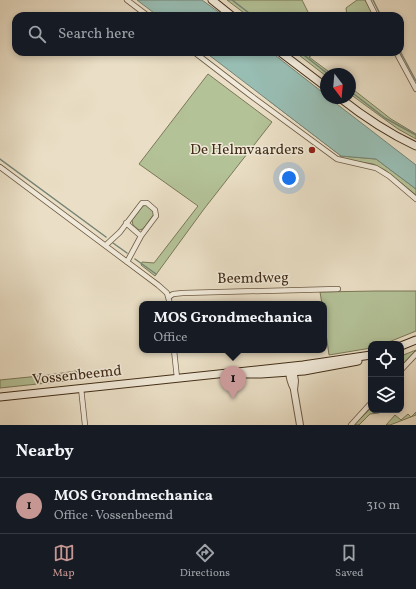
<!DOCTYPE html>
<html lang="en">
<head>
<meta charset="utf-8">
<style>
  :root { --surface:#171b24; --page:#20242c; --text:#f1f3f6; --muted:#9ea1a6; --line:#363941; --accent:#c59692 }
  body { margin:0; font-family:Vollkorn,serif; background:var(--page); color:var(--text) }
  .controls { position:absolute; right:12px; bottom:12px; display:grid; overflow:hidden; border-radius:8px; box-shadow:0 2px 6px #0003 }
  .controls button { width:36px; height:36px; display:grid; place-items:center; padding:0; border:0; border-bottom:1px solid var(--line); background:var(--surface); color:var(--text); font:20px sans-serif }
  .compass { position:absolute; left:320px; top:68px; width:36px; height:36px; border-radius:50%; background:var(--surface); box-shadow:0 2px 6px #0003; rotate:164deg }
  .you { position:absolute; left:289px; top:178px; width:14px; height:14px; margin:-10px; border:3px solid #fff; border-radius:50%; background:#1a73e8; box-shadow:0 0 0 6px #1a73e833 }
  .badge { display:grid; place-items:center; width:26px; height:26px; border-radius:50%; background:var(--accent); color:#111; font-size:13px; font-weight:700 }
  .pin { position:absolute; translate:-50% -33px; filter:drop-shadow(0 1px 2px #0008) }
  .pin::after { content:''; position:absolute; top:21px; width:14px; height:12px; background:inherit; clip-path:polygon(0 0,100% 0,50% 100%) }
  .popup { position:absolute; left:139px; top:301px; width:188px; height:52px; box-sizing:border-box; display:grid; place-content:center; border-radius:8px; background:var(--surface); filter:drop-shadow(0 1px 3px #0005); font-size:13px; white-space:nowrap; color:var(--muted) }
  .popup b { font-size:15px; color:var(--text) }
  .popup::after { content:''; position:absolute; left:50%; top:100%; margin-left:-8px; border:8px solid transparent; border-top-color:var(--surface) }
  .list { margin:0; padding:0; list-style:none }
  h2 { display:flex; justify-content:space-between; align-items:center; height:52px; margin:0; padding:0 16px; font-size:17px }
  h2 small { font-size:13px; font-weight:400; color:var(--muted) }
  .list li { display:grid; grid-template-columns:26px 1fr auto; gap:12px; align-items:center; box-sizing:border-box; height:56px; padding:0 16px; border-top:1px solid var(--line) }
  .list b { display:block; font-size:15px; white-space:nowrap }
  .list p { margin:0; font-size:13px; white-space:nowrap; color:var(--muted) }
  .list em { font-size:13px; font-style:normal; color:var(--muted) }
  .icon { flex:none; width:22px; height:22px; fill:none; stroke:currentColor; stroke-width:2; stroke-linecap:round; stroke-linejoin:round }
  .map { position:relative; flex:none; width:416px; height:425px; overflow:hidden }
  .search { position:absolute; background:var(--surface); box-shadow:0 2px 6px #0003; left:12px; right:12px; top:12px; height:44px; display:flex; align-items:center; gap:10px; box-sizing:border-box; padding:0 14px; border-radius:12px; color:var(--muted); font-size:15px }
  .sheet { height:108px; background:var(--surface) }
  nav { display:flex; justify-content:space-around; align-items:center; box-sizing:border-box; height:56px; border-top:1px solid var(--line); background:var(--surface); font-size:11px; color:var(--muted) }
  nav a { display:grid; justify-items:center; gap:2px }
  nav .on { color:var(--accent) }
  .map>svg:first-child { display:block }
  .green { fill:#b4c298; stroke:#7b7858 }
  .water { fill:#98bdb3; stroke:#768475 }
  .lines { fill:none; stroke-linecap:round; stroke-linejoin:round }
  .stream { stroke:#768475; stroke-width:1.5 }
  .minor-casing { stroke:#6c5a44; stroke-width:6 }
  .tertiary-casing { stroke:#6c5a44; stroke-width:8 }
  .secondary-casing { stroke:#422e18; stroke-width:9 }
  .minor { stroke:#f1eada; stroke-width:4.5 }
  .tertiary { stroke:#f1eada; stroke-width:6 }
  .secondary { stroke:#f1eada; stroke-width:7 }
  .poi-dot { fill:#8f2418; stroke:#f1eada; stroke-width:1.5 }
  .labels { text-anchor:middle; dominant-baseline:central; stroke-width:3; stroke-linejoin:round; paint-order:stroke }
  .poi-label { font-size:15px; fill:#422e18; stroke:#f1eada; text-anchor:end }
  .street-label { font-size:15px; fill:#422e18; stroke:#f1eada }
</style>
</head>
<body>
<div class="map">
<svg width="416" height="425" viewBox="0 0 416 425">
  <rect width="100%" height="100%" fill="#eadfc6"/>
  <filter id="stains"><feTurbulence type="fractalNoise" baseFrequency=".005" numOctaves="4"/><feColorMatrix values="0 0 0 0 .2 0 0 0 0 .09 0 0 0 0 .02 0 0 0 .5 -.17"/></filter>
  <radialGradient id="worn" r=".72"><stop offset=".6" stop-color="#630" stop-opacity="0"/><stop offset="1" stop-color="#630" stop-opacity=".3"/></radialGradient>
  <path class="green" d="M227 0H302L310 16H248Z
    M357 0H365L374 16H347L346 8Z
    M295 52H317L309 57 332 74H326V76Z
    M208 74 272 122 204 209 155 276 141 265 142 262 154 263 198 206 139 164Z
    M279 86 341 156 376 159 416 189V195L385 170 373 164 341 159 340 155 268 100Z
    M350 87 391 119 416 134V139L398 129 350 94Z
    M148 205 154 210V214L143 229 139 230 133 225 132 220 143 206Z
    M376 291H416V331L384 344H371V348L329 355 324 319V304H322L320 292Z
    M416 350 414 352 401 366V356Z
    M76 371 84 379 0 388V380L49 375Z
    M371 408V410H383L379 413 370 414 359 425H354Z
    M416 412V415L390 425H386L395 415 401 420 408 414 411 417Z"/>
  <path class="water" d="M137 0H202L224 16H158Z
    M205 52H271L326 95V98H329L416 165V189L376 159 341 156Z"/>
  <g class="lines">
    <path class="stream" d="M232 0 253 16
      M373 0 381 16
      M400 51 416 81
      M300 52 328 74
      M350 91 385 118 416 135
      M0 159 106 237
      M113 243 127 253
      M135 259 156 274"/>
    <g class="minor-casing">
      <path id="minor" d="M127 0 148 16
        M368 0 376 16
        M194 52 250 95 337 159 376 168 389 176 416 199
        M396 52 416 89
        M0 167 158 285 167 293 170 304
        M126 223 141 236
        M106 245 120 232 142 203H147L155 210 156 216 141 236 127 262
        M169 297 173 294 183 293 338 289
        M174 350 177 378
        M401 370 416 354
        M81 388 85 425
        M351 425 371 403"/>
    </g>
    <g class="tertiary-casing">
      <path id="tertiary" d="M290 369C288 376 291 383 294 389
        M293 369 295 381 294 390 300 425"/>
    </g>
    <g class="secondary-casing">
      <path id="secondary" d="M212 0 232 16
        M280 52 326 87
        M340 98C364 117 388 133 416 146
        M401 346 416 340
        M242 374H261L304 371 358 361
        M0 397 303 365 371 355"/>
    </g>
    <use href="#minor" class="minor"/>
    <use href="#tertiary" class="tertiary"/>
    <use href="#secondary" class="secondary"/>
  </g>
  <circle class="poi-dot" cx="312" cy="150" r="4"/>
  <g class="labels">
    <g class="poi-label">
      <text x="304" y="150">De Helmvaarders</text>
    </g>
    <g class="street-label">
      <text transform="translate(253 279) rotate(-1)">Beemdweg</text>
      <text transform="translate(77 376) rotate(-6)">Vossenbeemd</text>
    </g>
  </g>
  <rect width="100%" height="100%" filter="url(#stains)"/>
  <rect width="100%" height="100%" fill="url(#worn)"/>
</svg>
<div class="controls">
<button><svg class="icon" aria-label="locate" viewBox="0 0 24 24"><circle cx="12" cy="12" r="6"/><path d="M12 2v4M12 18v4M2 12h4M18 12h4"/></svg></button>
<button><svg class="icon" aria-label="layers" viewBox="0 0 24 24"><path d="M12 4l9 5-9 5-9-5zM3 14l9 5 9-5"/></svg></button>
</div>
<svg class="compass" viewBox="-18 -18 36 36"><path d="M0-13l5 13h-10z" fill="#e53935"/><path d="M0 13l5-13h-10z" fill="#9ea1a6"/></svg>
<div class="you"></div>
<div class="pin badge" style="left:233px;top:399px">1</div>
<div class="popup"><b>MOS Grondmechanica</b>Office</div>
<div class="search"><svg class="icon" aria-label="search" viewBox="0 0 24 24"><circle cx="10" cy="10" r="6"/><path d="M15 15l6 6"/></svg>Search here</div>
</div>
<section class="sheet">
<h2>Nearby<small></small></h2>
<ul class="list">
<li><span class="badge">1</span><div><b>MOS Grondmechanica</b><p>Office · Vossenbeemd</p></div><em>310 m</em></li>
</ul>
</section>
<nav>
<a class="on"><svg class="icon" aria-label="map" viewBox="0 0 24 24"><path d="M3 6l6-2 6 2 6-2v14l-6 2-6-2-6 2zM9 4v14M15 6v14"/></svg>Map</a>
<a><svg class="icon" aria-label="directions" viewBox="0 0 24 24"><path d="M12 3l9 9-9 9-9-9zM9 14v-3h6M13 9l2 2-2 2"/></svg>Directions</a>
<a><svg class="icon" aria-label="saved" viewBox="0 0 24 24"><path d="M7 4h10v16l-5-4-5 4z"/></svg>Saved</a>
</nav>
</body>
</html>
